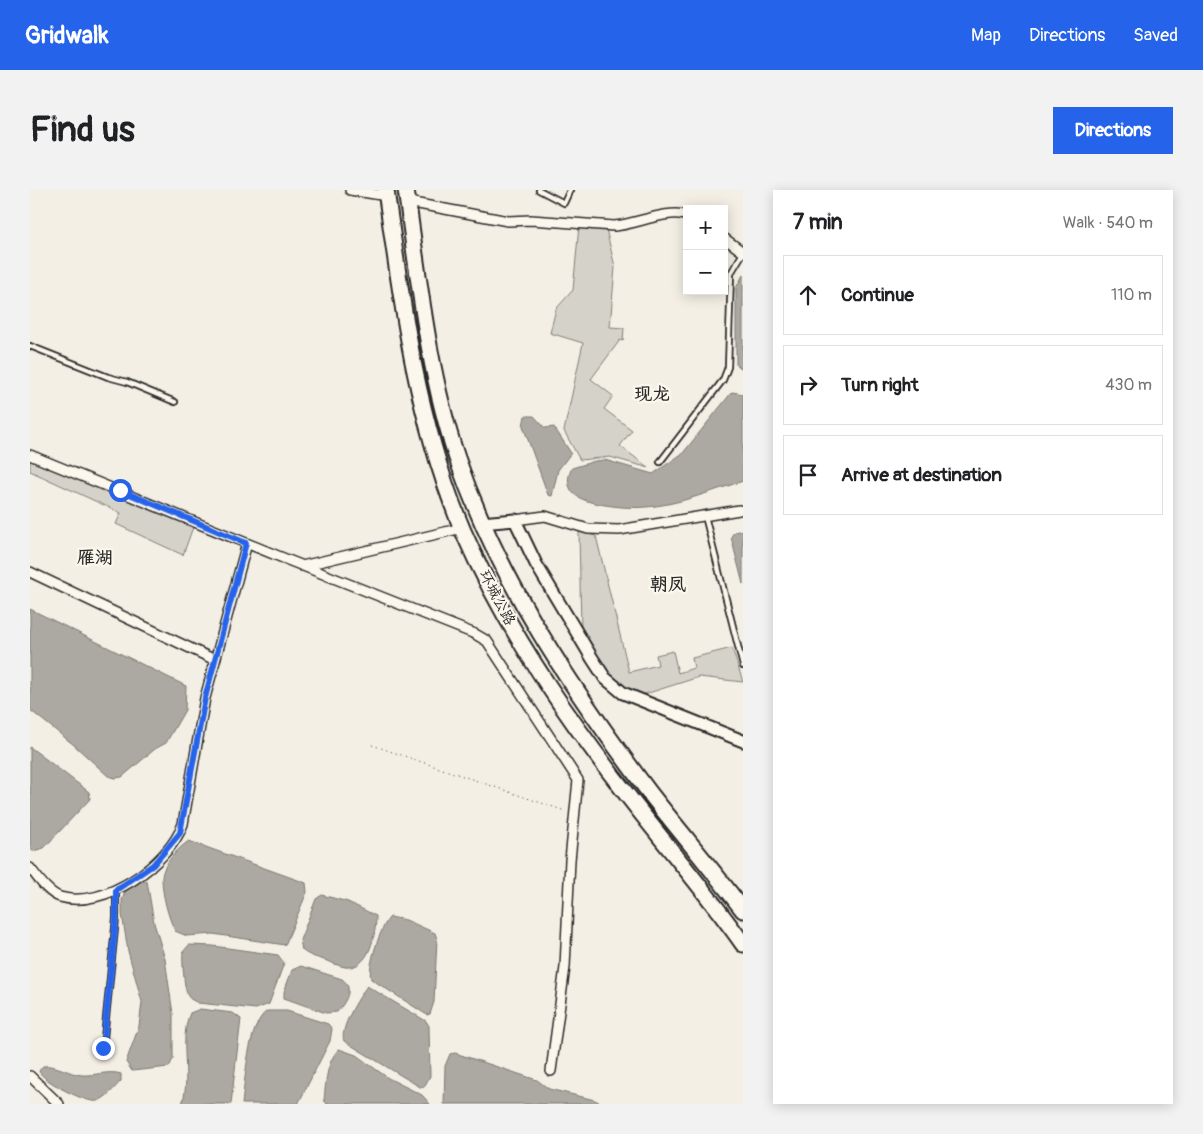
<!DOCTYPE html>
<html lang="en">
<head>
<meta charset="utf-8">
<style>
  :root { --surface:#fff; --page:#f2f2f2; --text:#202124; --muted:#757577; --line:#e0e0e0; --accent:#2563eb }
  body { margin:0; font-family:Pangolin,"LXGW WenKai TC",sans-serif; background:var(--page); color:var(--text) }
  .controls { position:absolute; right:15px; top:15px; display:grid; overflow:hidden; border-radius:0px; box-shadow:0 2px 12px #0003 }
  .controls button { width:45px; height:45px; display:grid; place-items:center; padding:0; border:0; border-bottom:1px solid var(--line); background:var(--surface); color:var(--text); font:25px sans-serif }
  .stop { position:absolute; width:15px; height:15px; margin:-11px; border:4px solid #2563eb; border-radius:50%; background:#fff }
  .stop.end { background:#2563eb; border-color:#fff; box-shadow:0 1px 5px #0008 }
  .list { margin:0; padding:0; list-style:none }
  h2 { display:flex; justify-content:space-between; align-items:center; height:65px; margin:0; padding:0 20px; font-size:21px }
  h2 small { font-size:16px; font-weight:400; color:var(--muted) }
  .list li { display:grid; grid-template-columns:32px 1fr auto; gap:15px; align-items:center; box-sizing:border-box; height:80px; margin:0 10px 10px; padding:0 10px; border:1px solid var(--line); border-radius:0px }
  .list b { display:block; font-size:19px; white-space:nowrap }
  .list em { font-size:16px; font-style:normal; color:var(--muted) }
  .icon { flex:none; width:28px; height:28px; fill:none; stroke:currentColor; stroke-width:2; stroke-linecap:round; stroke-linejoin:round }
  .map { position:relative; flex:none; width:713px; height:914px; overflow:hidden; border-radius:0px }
  header { display:flex; align-items:center; gap:30px; box-sizing:border-box; height:70px; padding:0 25px; background:var(--accent); color:#fff }
  header strong { font-size:24px }
  nav { display:flex; gap:28px; margin-inline-start:auto; font-size:18px }
  .intro { display:flex; align-items:center; justify-content:space-between; box-sizing:border-box; height:120px; padding:0 30px }
  h1 { margin:0; font-size:35px }
  .button { padding:12px 22px; border-radius:0px; background:var(--accent); color:#fff; font-size:18px; font-weight:700 }
  main { display:flex; gap:30px; padding:0 30px }
  aside { flex:1; background:var(--surface); border-radius:0px; box-shadow:0 2px 12px #0003 }
  .map>svg:first-child { display:block }
  .green { fill:#d5d2c9; stroke:#807e7a }
  .water { fill:#aca9a2; stroke:#787772 }
  .lines { fill:none; stroke-linecap:round; stroke-linejoin:round }
  .lane-casing { stroke:#2b2b2b; stroke-width:8 }
  .street-casing { stroke:#2b2b2b; stroke-width:12 }
  .secondary-casing { stroke:#2b2b2b; stroke-width:15 }
  .highway-casing { stroke:#2b2b2b; stroke-width:19 }
  .path { stroke:#2b2b2b; stroke-width:1; stroke-dasharray:1 4; stroke-linecap:butt }
  .lane { stroke:#fbf7ec; stroke-width:4.5 }
  .street { stroke:#fbf7ec; stroke-width:9 }
  .secondary { stroke:#fbf7ec; stroke-width:11 }
  .highway { stroke:#fbf7ec; stroke-width:15 }
  .route { stroke:#2563eb; stroke-width:6 }
  .labels { text-anchor:middle; dominant-baseline:central; stroke-width:4.5; stroke-linejoin:round; paint-order:stroke }
  .street-label { font-size:15px; fill:#2b2b2b; stroke:#fbf7ec }
  .quarter-label { font-size:18px; font-weight:bold; fill:#2b2b2b; stroke:#fbf7ec }
</style>
</head>
<body>
<header>
<strong>Gridwalk</strong>
<nav><a>Map</a><a>Directions</a><a>Saved</a></nav>
</header>
<div class="intro"><h1>Find us</h1><a class="button">Directions</a></div>
<main>
<div class="map">
<svg width="713" height="914" viewBox="0 0 713 914">
  <rect width="100%" height="100%" fill="#f3efe4"/>
  <filter id="ink" filterUnits="userSpaceOnUse"><feTurbulence type="fractalNoise" baseFrequency=".02" numOctaves="2"/><feDisplacementMap in="SourceGraphic" scale="10" xChannelSelector="R" yChannelSelector="G"/><feConvolveMatrix kernelMatrix="1 2 1 2 8 2 1 2 1" color-interpolation-filters="sRGB"/></filter>
  <g filter="url(#ink)">
    <path class="green" d="M549 36 576 39 585 77 580 137 594 138 593 151 590 150 561 189 583 206 574 219 602 240 590 256 619 278 580 267 550 270 534 241 553 153 520 143 526 119 543 100Z
      M0 268 163 337 153 365 86 334 91 323 0 281Z
      M549 342 566 346 599 482 628 475 626 465 643 461 648 483 664 478 662 468 702 458 713 492 669 487 609 506 598 501 578 486 551 439Z"/>
    <path class="water" d="M713 85V179L706 175V98Z
      M702 202 713 204V291C663 307 628 324 575 315 564 313 551 311 543 303 537 295 537 287 542 278L565 271 575 270 623 284 653 263Z
      M495 226H504L515 238 524 237 541 263 528 280 522 306 518 305 493 236Z
      M713 340V394L701 347 704 342Z
      M0 419 156 496 155 520 136 553 125 559 92 587 85 588 78 586 44 555 0 520Z
      M0 557 59 602 60 609 14 658 3 661 0 659Z
      M159 651 276 693 277 702 255 755 183 744 157 746 145 741C138 727 132 704 132 688 132 675 149 657 159 651Z
      M110 691H117L124 733 135 769 143 824V869L139 877 102 881 96 872 109 836 112 812 98 761 92 724V710L96 700Z
      M292 705 318 712 346 726C346 743 340 780 315 777 309 776 303 773 297 771 289 768 278 766 272 760L270 750 286 709Z
      M360 727 376 730 405 743 407 749 404 812 400 824 397 825 341 789C337 776 351 736 360 727Z
      M159 755 183 756 248 765 254 773 239 814 226 819 168 813C165 811 160 810 158 806 154 799 152 771 153 762Z
      M271 776 312 789C325 798 315 813 307 822L296 823 254 808V802L262 780Z
      M337 796 396 831 399 836 400 886 394 897H390L314 851C309 839 329 807 337 796Z
      M170 819 203 823 211 829 201 914H152C162 885 148 852 160 823Z
      M237 821H257L298 834 302 839 300 851 268 914H212C215 891 218 834 237 821Z
      M309 859 326 865 358 888 392 905 400 914H297L294 910C296 893 296 872 309 859Z
      M425 863 507 890 519 899 565 910 572 914H414L415 876 420 864Z
      M13 876C26 874 39 884 52 885 65 886 79 880 91 884V891C85 897 76 909 67 911 58 914 12 891 9 881Z"/>
    <g class="lines">
      <g class="lane-casing">
        <path id="lane" d="M509 0 534 13 540 0
          M0 156 78 187 97 192 145 212
          M630 272 693 190 698 177 701 83 713 63
          M675 326 713 476
          M73 858 86 728V700"/>
      </g>
      <g class="street-casing">
        <path id="street" d="M320 0 357 6
          M378 12 478 31 501 30 584 36C604 35 640 18 657 26
          M694 48 713 62
          M0 265 258 370 445 444 457 451 548 590 540 670 535 777 521 881
          M485 330 515 326 558 339 589 340 709 320
          M272 376 432 338
          M0 382 185 470
          M0 678C8 688 18 703 30 707 74 720 139 674 153 634L175 508 217 353
          M0 886 29 914"/>
      </g>
      <g class="secondary-casing">
        <path id="secondary" d="M451 333 485 330 506 374 562 468 575 488 593 503 713 551"/>
      </g>
      <g class="highway-casing">
        <path id="highway" d="M356 0C372 116 387 232 433 341 480 449 551 548 624 639 654 677 685 714 713 754
          M376 0C389 89 398 182 427 268 469 391 541 498 619 602 650 642 683 680 713 720"/>
      </g>
      <path class="path" d="M342 555 535 621"/>
      <use href="#lane" class="lane"/>
      <use href="#street" class="street"/>
      <use href="#secondary" class="secondary"/>
      <use href="#highway" class="highway"/>
    </g>
  </g>
  <g class="lines" filter="url(#ink)">
    <path class="route" d="M73 858 86 728V700L123 675 150 643 175 508 216 353 90 300"/>
  </g>
  <g class="labels">
    <g class="street-label">
      <text transform="translate(467 408) rotate(62)">环城公路</text>
    </g>
    <g class="quarter-label">
      <text x="622" y="204">现龙</text>
      <text x="65" y="367">雁湖</text>
      <text x="638" y="394">朝凤</text>
    </g>
  </g>
</svg>
<div class="controls">
<button>+</button>
<button>−</button>
</div>
<div class="stop" style="left:90px;top:300px"></div>
<div class="stop end" style="left:73px;top:858px"></div>
</div>
<aside>
<h2>7 min<small>Walk · 540 m</small></h2>
<ul class="list">
<li><svg class="icon" aria-label="ahead" viewBox="0 0 24 24"><path d="M12 20V5M6 11l6-6 6 6"/></svg><div><b>Continue</b></div><em>110 m</em></li>
<li><svg class="icon" aria-label="right" viewBox="0 0 24 24"><path d="M7 20v-9h11M14 6l5 5-5 5"/></svg><div><b>Turn right</b></div><em>430 m</em></li>
<li><svg class="icon" aria-label="arrive" viewBox="0 0 24 24"><path d="M6 21V4h12l-3 4 3 4H6"/></svg><div><b>Arrive at destination</b></div></li>
</ul>
</aside>
</main>
</body>
</html>
